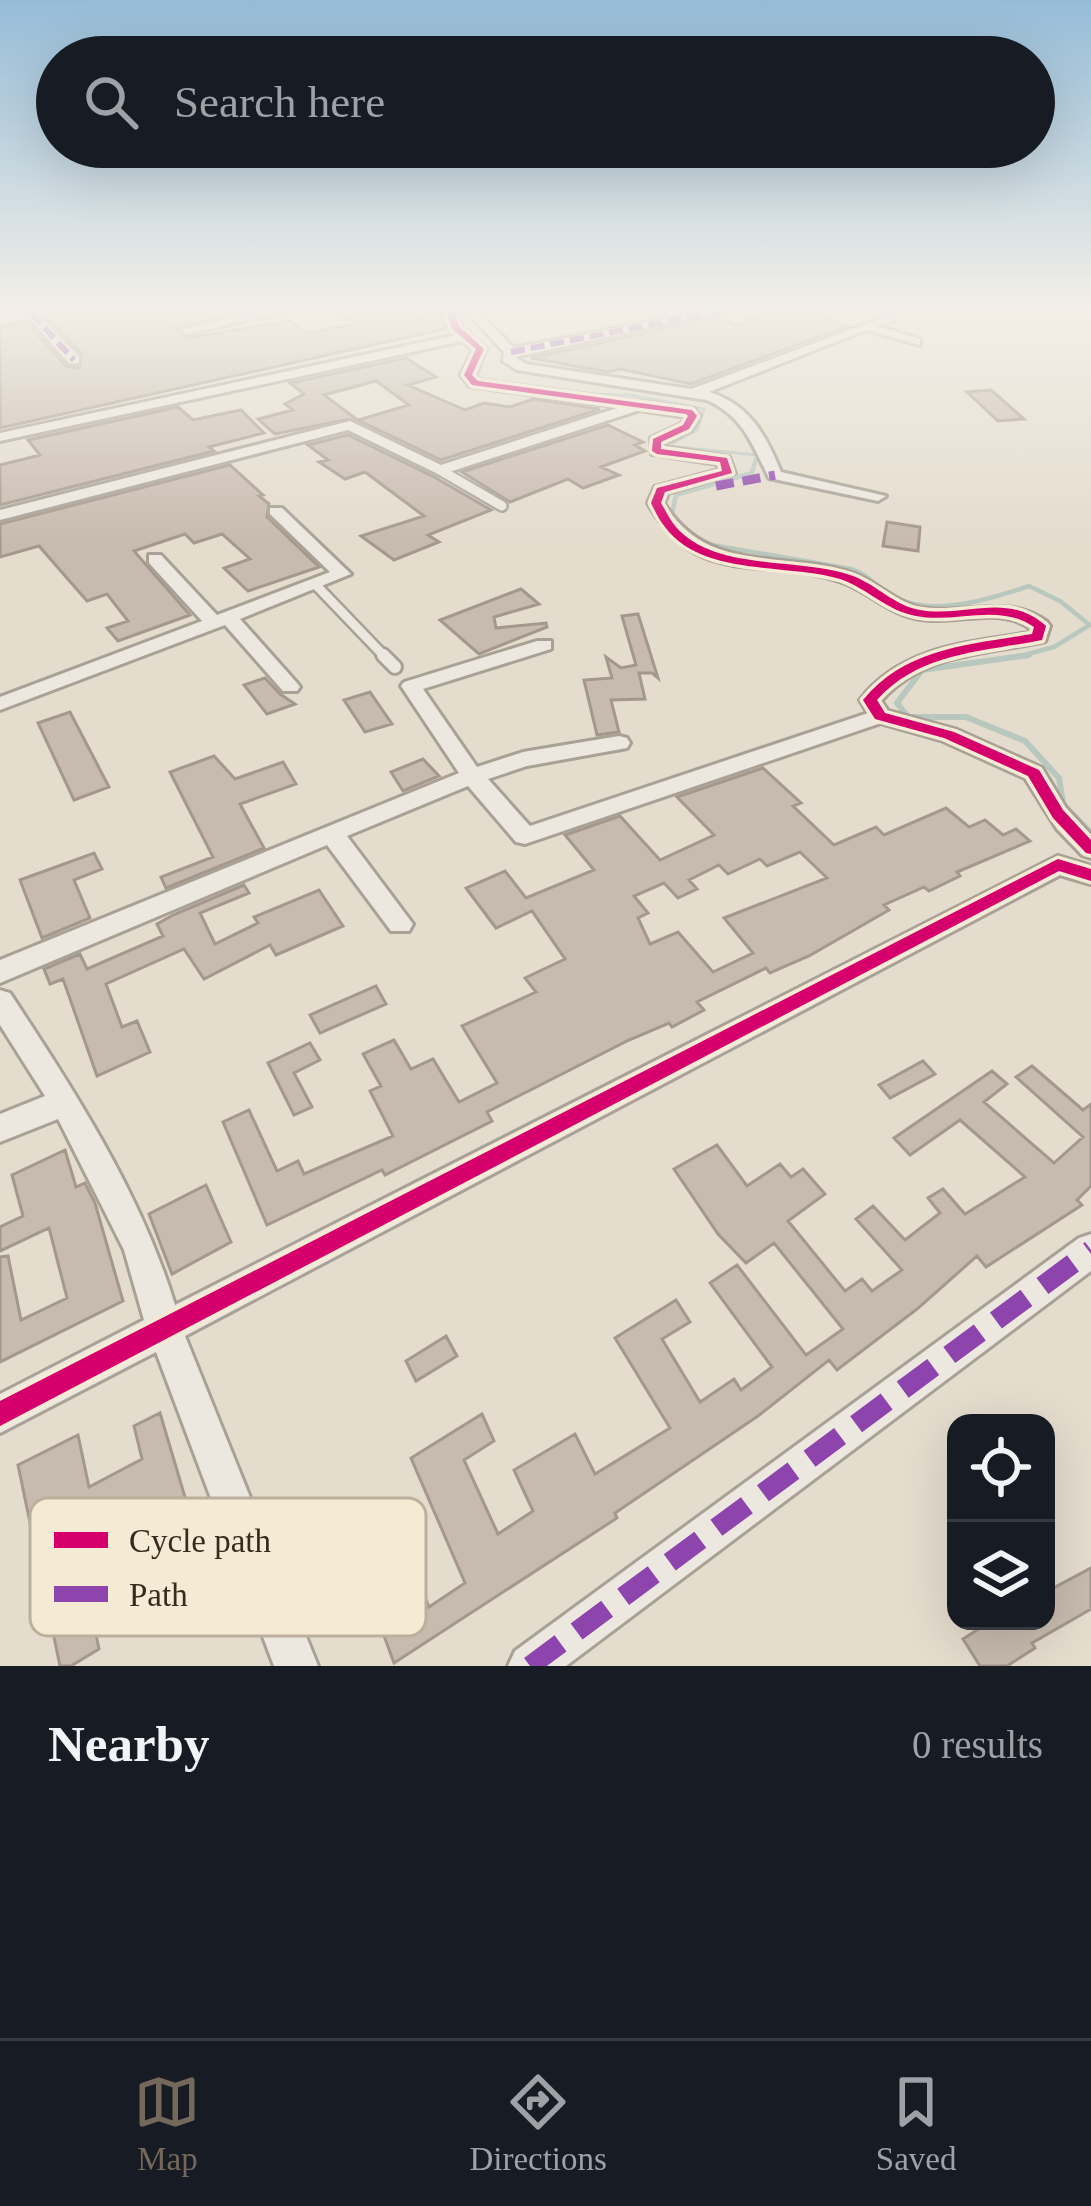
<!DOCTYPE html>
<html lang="en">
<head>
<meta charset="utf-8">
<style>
  :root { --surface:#171b24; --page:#242831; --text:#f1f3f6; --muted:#9ea1a6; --line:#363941; --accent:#74685b }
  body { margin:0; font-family:"Times New Roman",serif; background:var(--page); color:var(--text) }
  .controls { position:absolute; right:36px; bottom:36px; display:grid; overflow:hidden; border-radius:24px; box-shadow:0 12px 48px #0002 }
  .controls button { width:108px; height:108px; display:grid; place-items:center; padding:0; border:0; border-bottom:3px solid var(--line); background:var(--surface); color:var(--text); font:60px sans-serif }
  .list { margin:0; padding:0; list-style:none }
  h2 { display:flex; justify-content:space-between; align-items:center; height:156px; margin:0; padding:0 48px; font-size:51px }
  h2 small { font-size:39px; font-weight:400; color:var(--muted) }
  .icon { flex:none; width:66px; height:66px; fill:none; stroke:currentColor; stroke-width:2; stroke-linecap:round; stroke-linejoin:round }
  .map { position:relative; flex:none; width:1091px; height:1666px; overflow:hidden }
  .search { position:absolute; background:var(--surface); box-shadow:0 12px 48px #0002; left:36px; right:36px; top:36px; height:132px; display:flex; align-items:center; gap:30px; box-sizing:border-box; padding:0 42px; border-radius:66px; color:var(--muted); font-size:45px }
  .sheet { height:372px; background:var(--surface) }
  nav { display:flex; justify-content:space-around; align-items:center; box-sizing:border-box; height:168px; border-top:3px solid var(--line); background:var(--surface); font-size:33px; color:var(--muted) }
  nav a { display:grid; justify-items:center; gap:6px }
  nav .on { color:var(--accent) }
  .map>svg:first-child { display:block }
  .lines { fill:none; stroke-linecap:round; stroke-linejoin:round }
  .stream-far2 { stroke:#b9c8be; stroke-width:3 }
  .stream-far1 { stroke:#b9c8be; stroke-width:4.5 }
  .stream { stroke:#b9c8be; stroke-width:6 }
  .building { fill:#c7baae; stroke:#a4988c; stroke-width:3; fill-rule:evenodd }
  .lane-far1-casing { stroke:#a9a196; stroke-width:14 }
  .lane-casing { stroke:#a9a196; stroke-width:18 }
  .street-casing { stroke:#a9a196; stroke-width:6 }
  .lane-far1 { stroke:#ece7df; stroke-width:9 }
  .lane { stroke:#ece7df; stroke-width:12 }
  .street { fill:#ece7df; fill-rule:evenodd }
  .quiet-far2 { stroke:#8e44ad; stroke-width:6; stroke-dasharray:14 6; stroke-linecap:butt }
  .quiet-far1 { stroke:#8e44ad; stroke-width:9; stroke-dasharray:18 9; stroke-linecap:butt }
  .quiet { stroke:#8e44ad; stroke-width:20; stroke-dasharray:38 20; stroke-linecap:butt }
  .cycleway-casing { stroke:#f5ead3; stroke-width:7 }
  .cycleway { fill:#d6006c; fill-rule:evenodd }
  .key { fill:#f5ead3; stroke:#bcb09d; stroke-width:3 }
  .key-label { font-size:33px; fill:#372a1e }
</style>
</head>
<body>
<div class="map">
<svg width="1091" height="1666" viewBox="0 0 1091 1666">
  <rect width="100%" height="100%" fill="#e4dccd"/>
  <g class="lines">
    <path class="stream-far2" d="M457 310 481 348 475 377
      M581 394 631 395 704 409 697 430 667 446 757 455 755 462"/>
    <path class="stream-far1" d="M671 519 676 495 752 473 756 459
      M696 538 712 545 851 569C872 576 878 591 898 599 937 616 991 599 1029 586L1060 601 1090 625 1054 647 1013 658"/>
    <path class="stream" d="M1029 655 922 670 897 703 908 717H966L1025 741 1059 778 1063 804 1091 833"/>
  </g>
  <path class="building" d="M61 310 236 313 176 328 187 338 290 321 308 333 356 324 337 310H409L414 317 441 314 445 329 0 428V327L27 323 66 366 79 368 82 354 48 318Z
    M777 310H807L848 326 691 384 620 369 608 372 531 358 719 317 736 325Z
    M406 358 436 377 408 385 465 410 484 403 510 407 533 399 600 409 441 460 358 420 409 405 376 381 324 395 355 418 275 434 258 419 293 410 285 404 304 394 290 383Z
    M991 390 1024 419 998 421 967 392Z
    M178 407 193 420 241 410 264 433 209 447 214 451 0 505V465L40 455 28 440Z
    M608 425 643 442 635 445 645 451 601 467 619 475 583 488 568 479 510 502 462 472Z
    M348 435 436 478 491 510 428 535 439 542 394 560 361 536 424 516 365 472 345 479 319 462 328 460 308 445Z
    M230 465 263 495 259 496 269 504 267 517 319 567 248 591 224 568 250 559 222 534 194 543 185 534 134 551 190 615 118 641 107 628 128 621 107 594 87 601 39 546 0 557V524Z
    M887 522 920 527 918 551 883 546Z
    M521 589 539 604 494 617 496 628 546 623 547 627 479 654 440 620Z
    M638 614 658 678 652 673H639L645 699 611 700 619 732 597 735 584 680 612 678 606 657 621 668 636 665 622 616Z
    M265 678 280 694 295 704 267 714 244 685Z
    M370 692 392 724 365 732 344 700Z
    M70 712 109 787 74 800 38 723Z
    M214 756 235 779 283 762 296 784 240 804 264 848 166 888 161 877 213 857 170 772Z
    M423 759 439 776 403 791 391 772Z
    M763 768 801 803 793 806 834 845 876 827 884 835 946 808 969 827 985 820 1003 835 1016 829 1030 841 957 872 960 876 929 891 924 887 884 905 889 910 809 956 770 973 766 968 697 1002 704 1010 672 1027 669 1023 629 1040 487 1112 492 1121 385 1175 382 1170 267 1225 223 1122 249 1110 277 1171 298 1161 304 1174 393 1136 370 1091 381 1086 363 1054 394 1040 411 1069 433 1059 459 1102 497 1083 462 1026 536 992 525 978 565 959 532 911 496 928 466 888 505 871 526 898 594 870 565 835 620 816 660 860 714 835 677 797ZM800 852 827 878 724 918 753 953 713 972 678 932 650 944 638 918 648 913 634 896 664 883 678 898 697 889 689 880 719 865 728 874 760 859 767 866Z
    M94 853 102 869 74 880 90 918 42 938 20 880Z
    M244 885 249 893 200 913 215 944 258 923 254 917 319 890 343 926 276 955 270 945 204 979 184 949 106 984 122 1027 137 1021 150 1052 97 1076 63 979 50 984 44 969 80 954 87 969 163 936 157 924 173 915Z
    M376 986 386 1004 320 1033 310 1015Z
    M310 1043 320 1060 294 1073 312 1107 294 1115 268 1063Z
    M923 1061 935 1074 890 1098 879 1085Z
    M1032 1066 1083 1110 1091 1104V1186L1077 1200 1082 1205 986 1267 977 1256 917 1309 837 1370 829 1360 758 1416 615 1513 617 1518 394 1663 354 1554 397 1527 429 1607 465 1583 411 1458 482 1414 494 1441 464 1460 498 1534 533 1511 514 1470 575 1434 595 1474 670 1428 615 1338 676 1300 690 1322 662 1339 700 1402 734 1379 741 1390 772 1367 710 1283 737 1265 806 1355 843 1329 774 1243 746 1263 718 1234 674 1169 717 1145 747 1186 780 1164 791 1177 803 1169 825 1194 788 1221 845 1291 862 1279 872 1291 902 1270 856 1219 873 1206 905 1240 940 1213 928 1198 943 1189 965 1214 1025 1177 960 1120 910 1155 894 1138 992 1071 1007 1084 984 1102 1054 1163 1083 1137 1016 1077Z
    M65 1150 76 1187 85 1183 95 1203 123 1301 0 1362V1257L8 1256 21 1320 67 1298 49 1228 0 1251V1227L23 1216 12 1175Z
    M206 1185 231 1242 172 1274 149 1214Z
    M446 1336 457 1356 416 1381 406 1361Z
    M160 1413 212 1588 174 1610 151 1518 80 1558 99 1649 71 1666H60L18 1465 78 1435 89 1487 142 1459 134 1426Z
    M1091 1568V1609L1032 1643 1035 1648 1007 1666H980L963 1639 991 1621H1046V1592Z"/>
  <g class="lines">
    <g class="lane-far1-casing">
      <path id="lane-far1" d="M440 470 502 506
        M315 584 386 658"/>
    </g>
    <g class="lane-casing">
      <path id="lane" d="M383 655 395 667"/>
    </g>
    <g class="street-casing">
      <path id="street" d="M29 310H57L40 316 79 357V363H69L29 318 0 323V315Z
        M270 310H293L186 334 180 330Z
        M444 310H456L461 326 486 349 475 375 479 380 694 409 700 416 691 430 664 443V447L729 457 735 473 668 493 664 503C708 576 785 550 855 574 878 583 896 603 921 608 966 616 1006 593 1047 622L1050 626 1045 641C987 654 923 652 881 701L888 711 957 730 1042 768 1066 808 1091 835V858L1082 855 1057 829 1025 778 941 740 881 723 525 844 516 842 468 786 347 836 413 924 409 931H391L327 845 0 983V960L459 773 401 686 404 682 537 641H551V649L423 689 477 767 523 752 619 736 627 738 630 743 627 748 527 766 488 779 530 826 868 713 860 700C901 647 967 643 1029 633L1030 628C998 605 958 625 921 619 891 615 872 594 845 583 767 553 699 593 648 503L655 487 719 470 717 464 652 454 651 438 681 424 686 417 640 410 440 475 348 430 0 520V510L350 421 441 465 620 407 470 386 461 375 473 350 463 341 0 441V433L456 335 449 327Z
        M465 310H477L514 348 707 310H731L515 357 526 364 691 389 893 314V320L877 326 920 339V345L866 330 709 392C749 404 766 435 781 472L886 496 878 501 769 478C752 444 744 417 707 400L517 370 503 361 504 352Z
        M270 508H282L351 574 240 619 297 683 300 687 297 691H283L225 625 0 710V697L202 621 149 563V555H161L217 615 330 572 270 514Z
        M1058 856 1091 866V884L1060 875 185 1336 318 1666H274L156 1352 0 1433V1394L144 1320 124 1250 58 1119 0 1142V1114L45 1096 0 1025V990L10 993C75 1092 140 1191 175 1305Z
        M1091 1234V1271L566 1666H508L515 1651 1079 1238Z"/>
    </g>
    <use href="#lane-far1" class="lane-far1"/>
    <use href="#lane" class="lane"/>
    <use href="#street" class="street"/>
    <path class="quiet-far2" d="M31 313 74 360
      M511 352 725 310"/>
    <path class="quiet-far1" d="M716 486 775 475"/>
    <path class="quiet" d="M530 1666 1091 1250"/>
    <g class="cycleway-casing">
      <path id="cycleway" d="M446 310H454L459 326 484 349 472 375 478 381 692 410 697 416 689 429 661 442V449L727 458 732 473 665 492 661 503C666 511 670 520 676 527 715 572 800 557 853 576 877 585 895 606 920 610 965 618 1007 591 1046 626L1042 640C983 652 920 652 877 700L885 713 954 732 1039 770 1063 810 1091 840V854L1086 853 1053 818 1028 776 944 738 875 719 863 700C907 647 970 645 1032 634L1034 627C998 602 956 624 916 616 887 611 867 588 840 579 787 563 702 577 665 527 659 520 655 511 651 503L657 488 722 471 720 462 657 454 652 451 653 439 683 425 688 416 686 414 472 385 464 375 476 349 452 329Z
        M1058 859 1091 869V881L1059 871 0 1426V1401Z"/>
    </g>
    <use href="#cycleway" class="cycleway"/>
  </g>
  <linearGradient id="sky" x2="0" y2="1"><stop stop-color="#95bcd7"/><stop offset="0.57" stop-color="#f3efe8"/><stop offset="1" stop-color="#f3efe8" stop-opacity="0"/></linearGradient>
  <rect width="1091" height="543" fill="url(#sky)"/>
  <rect x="30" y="1498" width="396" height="138" rx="18" class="key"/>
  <rect x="54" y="1532" width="54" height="16" fill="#d6006c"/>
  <rect x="54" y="1586" width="54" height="16" fill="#8e44ad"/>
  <g class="key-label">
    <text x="129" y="1552">Cycle path</text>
    <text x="129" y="1606">Path</text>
  </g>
</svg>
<div class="controls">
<button><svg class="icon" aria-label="locate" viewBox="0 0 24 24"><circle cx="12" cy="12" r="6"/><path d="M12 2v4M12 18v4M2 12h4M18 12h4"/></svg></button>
<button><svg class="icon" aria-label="layers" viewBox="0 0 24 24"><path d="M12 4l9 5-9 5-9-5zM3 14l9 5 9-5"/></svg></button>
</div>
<div class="search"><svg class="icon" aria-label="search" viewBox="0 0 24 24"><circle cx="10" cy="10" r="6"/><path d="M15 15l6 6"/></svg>Search here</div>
</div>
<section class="sheet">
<h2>Nearby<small>0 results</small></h2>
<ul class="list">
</ul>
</section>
<nav>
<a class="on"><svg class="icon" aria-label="map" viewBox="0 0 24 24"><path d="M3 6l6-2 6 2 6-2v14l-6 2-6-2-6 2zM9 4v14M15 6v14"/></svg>Map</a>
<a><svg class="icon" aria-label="directions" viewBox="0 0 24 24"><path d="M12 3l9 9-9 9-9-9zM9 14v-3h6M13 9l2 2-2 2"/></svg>Directions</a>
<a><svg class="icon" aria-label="saved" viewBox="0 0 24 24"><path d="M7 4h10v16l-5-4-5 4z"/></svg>Saved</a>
</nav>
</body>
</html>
